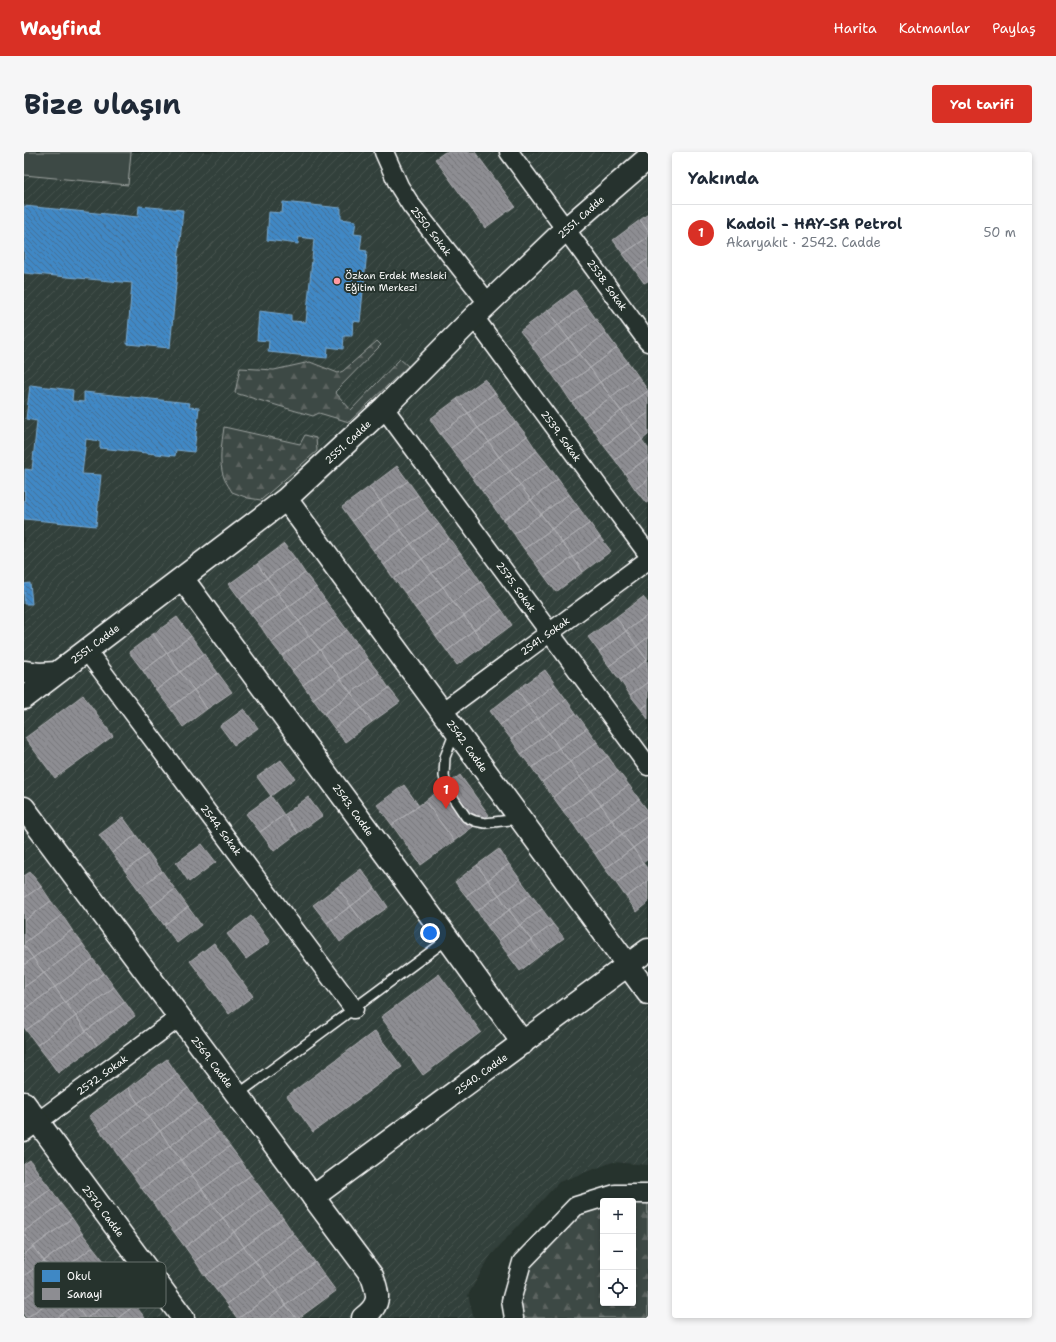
<!DOCTYPE html>
<html lang="tr">
<head>
<meta charset="utf-8">
<style>
  :root { --surface:#fff; --page:#f6f6f7; --text:#1f2937; --muted:#747a83; --line:#e0e1e3; --accent:#d93025 }
  body { margin:0; font-family:"Shantell Sans",sans-serif; background:var(--page); color:var(--text) }
  .controls { position:absolute; right:12px; bottom:12px; display:grid; overflow:hidden; border-radius:4px; box-shadow:0 2px 6px #0003 }
  .controls button { width:36px; height:36px; display:grid; place-items:center; padding:0; border:0; border-bottom:1px solid var(--line); background:var(--surface); color:var(--text); font:20px sans-serif }
  .you { position:absolute; left:406px; top:781px; width:14px; height:14px; margin:-10px; border:3px solid #fff; border-radius:50%; background:#1a73e8; box-shadow:0 0 0 6px #1a73e833 }
  .badge { display:grid; place-items:center; width:26px; height:26px; border-radius:50%; background:var(--accent); color:#fff; font-size:13px; font-weight:700 }
  .pin { position:absolute; translate:-50% -33px; filter:drop-shadow(0 1px 2px #0008) }
  .pin::after { content:''; position:absolute; top:21px; width:14px; height:12px; background:inherit; clip-path:polygon(0 0,100% 0,50% 100%) }
  .list { margin:0; padding:0; list-style:none }
  h2 { display:flex; justify-content:space-between; align-items:center; height:52px; margin:0; padding:0 16px; font-size:17px }
  h2 small { font-size:13px; font-weight:400; color:var(--muted) }
  .list li { display:grid; grid-template-columns:26px 1fr auto; gap:12px; align-items:center; box-sizing:border-box; height:56px; padding:0 16px; border-top:1px solid var(--line) }
  .list b { display:block; font-size:15px; white-space:nowrap }
  .list p { margin:0; font-size:13px; white-space:nowrap; color:var(--muted) }
  .list em { font-size:13px; font-style:normal; color:var(--muted) }
  .icon { flex:none; width:22px; height:22px; fill:none; stroke:currentColor; stroke-width:2; stroke-linecap:round; stroke-linejoin:round }
  .map { position:relative; flex:none; width:624px; height:1166px; overflow:hidden; border-radius:4px }
  header { display:flex; align-items:center; gap:24px; box-sizing:border-box; height:56px; padding:0 20px; background:var(--accent); color:#fff }
  header strong { font-size:19px }
  nav { display:flex; gap:22px; margin-inline-start:auto; font-size:14px }
  .intro { display:flex; align-items:center; justify-content:space-between; box-sizing:border-box; height:96px; padding:0 24px }
  h1 { margin:0; font-size:28px }
  .button { padding:10px 18px; border-radius:4px; background:var(--accent); color:#fff; font-size:14px; font-weight:700 }
  main { display:flex; gap:24px; padding:0 24px }
  aside { flex:1; background:var(--surface); border-radius:4px; box-shadow:0 2px 6px #0003 }
  .map>svg:first-child { display:block }
  .industrial { fill:url(#industrial-furrows) }
  .green { fill:#3e4944; stroke:#9ea4a2 }
  .forest { fill:url(#forest-firs); stroke:#9ea4a2; fill-rule:evenodd }
  .schools { fill:url(#schools-back-hatch); stroke:#79acd6 }
  .industry { fill:url(#industry-back-hatch); stroke:#afafb3 }
  .lines { fill:none; stroke-linecap:round; stroke-linejoin:round }
  .service-casing { stroke:#fff; stroke-width:12 }
  .minor-casing { stroke:#fff; stroke-width:21 }
  .tertiary-casing { stroke:#fff; stroke-width:25 }
  .service { stroke:#26332d; stroke-width:9 }
  .minor { stroke:#26332d; stroke-width:18 }
  .tertiary { stroke:#26332d; stroke-width:22 }
  .poi-dot { fill:#ff9aa2; stroke:#26332d; stroke-width:1.5 }
  .labels { text-anchor:middle; dominant-baseline:central; stroke-width:4; stroke-linejoin:round; paint-order:stroke }
  .street-label { font-size:10px; fill:#fff; stroke:#26332d }
  .poi-label { font-size:10px; fill:#fff; stroke:#26332d; text-anchor:start }
  .key { fill:#26332d; stroke:#67706c; stroke-width:1 }
  .key-label { font-size:11px; fill:#fff }
</style>
</head>
<body>
<header>
<strong>Wayfind</strong>
<nav><a>Harita</a><a>Katmanlar</a><a>Paylaş</a></nav>
</header>
<div class="intro"><h1>Bize ulaşın</h1><a class="button">Yol tarifi</a></div>
<main>
<div class="map">
<svg width="624" height="1166" viewBox="0 0 624 1166">
  <defs>
    <pattern id="industrial-furrows" width="10" height="10" patternUnits="userSpaceOnUse"><rect width="10" height="10" fill="#333f3a"/><path d="M-1 1l2-2M0 10L10 0M9 11l2-2" fill="none" stroke="#47524e"/></pattern>
    <pattern id="forest-firs" width="22" height="20" patternUnits="userSpaceOnUse"><rect width="22" height="20" fill="#3e4944"/><path d="M5 1l3.5 6h-7zM16 11l3.5 6h-7z" fill="#5b6460"/></pattern>
    <pattern id="schools-back-hatch" width="6" height="6" patternUnits="userSpaceOnUse"><rect width="6" height="6" fill="#3f88c5"/><path d="M-1 5l2 2M0 0l6 6M5-1l2 2" fill="none" stroke="#447095"/></pattern>
    <pattern id="industry-back-hatch" width="6" height="6" patternUnits="userSpaceOnUse"><rect width="6" height="6" fill="#8d8d92"/><path d="M-1 5l2 2M0 0l6 6M5-1l2 2" fill="none" stroke="#76767a"/></pattern>
  </defs>
  <rect width="100%" height="100%" fill="#26332d"/>
  <filter id="ink" filterUnits="userSpaceOnUse"><feTurbulence type="fractalNoise" baseFrequency=".025" numOctaves="2"/><feDisplacementMap in="SourceGraphic" scale="8" xChannelSelector="R" yChannelSelector="G"/><feConvolveMatrix kernelMatrix="1 2 1 2 8 2 1 2 1" color-interpolation-filters="sRGB"/></filter>
  <g filter="url(#ink)">
    <path class="industrial" d="M0 0H624V1013L589 1010 535 1030 467 1103 444 1143 450 1166H0Z"/>
    <path class="green" d="M0 0H107L104 33 0 23Z"/>
    <path class="forest" d="M353 189 357 193 311 240 327 258 376 207 384 214 325 270 295 261 289 264 211 241 216 216 250 218 286 210 314 221 319 219Z
      M200 275 276 292 281 283 292 286 293 299 237 348 224 346 208 340C206 336 202 331 200 326 194 310 198 291 200 275Z
      M591 1042H624V1166H490L487 1149 498 1110 552 1054ZM579 1049H609V1151H579Z"/>
    <path class="schools" d="M259 50 317 56V67L332 69 330 82 338 83 336 98 343 99 336 170 329 169 328 184H320L319 197 304 195 303 206 244 200 245 189 233 188 235 159 267 163V169L282 170 290 87 275 85 274 92 243 88 245 60 258 61Z
      M0 54 114 65 115 54 159 58 146 196 103 192 108 131 0 121Z
      M6 233 49 238 48 249 60 250V240L166 251 165 255 175 256 170 300 152 298 151 304 76 296V289L62 287 58 322 77 323 72 374 0 367 1 317 8 318 13 269 2 267Z
      M6 431 8 452H0V432Z"/>
    <path class="industry" d="M421 0H451L491 54 461 76 411 7Z
      M624 62V79L616 68Z
      M616 68 624 79V85L599 102 589 88Z
      M624 85V107L610 117 599 102Z
      M624 107V129L620 131 610 117Z
      M551 138 562 153 534 173 524 158Z
      M562 153 572 167 545 187 534 173Z
      M524 158 534 173 507 193 496 179Z
      M572 167 582 181 555 202 545 187Z
      M534 173 545 187 517 207 507 193Z
      M582 181 593 196 566 216 555 202Z
      M545 187 555 202 528 222 517 207Z
      M593 196 604 210 576 230 566 216Z
      M555 202 566 216 538 236 528 222Z
      M604 210 614 224 587 245 576 230Z
      M566 216 576 230 548 251 538 236Z
      M614 224 624 239 597 259 587 245Z
      M461 227 471 241 444 261 433 247Z
      M576 230 587 245 559 265 548 251Z
      M624 239V261L608 273 597 259Z
      M471 241 482 256 454 276 444 261Z
      M587 245 597 259 570 279 559 265Z
      M433 247 444 261 416 282 406 267Z
      M482 256 492 270 465 290 454 276Z
      M597 259 608 273 580 294 570 279Z
      M444 261 454 276 427 296 416 282Z
      M624 261V283L618 288 608 273Z
      M492 270 503 284 475 305 465 290Z
      M608 273 618 288 591 308 580 294Z
      M454 276 465 290 437 310 427 296Z
      M503 284 513 299 486 319 475 305Z
      M618 288 624 296V306L601 322 591 308Z
      M465 290 475 305 448 325 437 310Z
      M513 299 524 313 496 333 486 319Z
      M475 305 486 319 458 339 448 325Z
      M624 306V328L611 337 601 322Z
      M524 313 534 327 507 348 496 333Z
      M373 314 384 329 356 349 345 335Z
      M486 319 496 333 469 354 458 339Z
      M534 327 545 342 517 362 507 348Z
      M624 328V350L622 351 611 337Z
      M384 329 394 343 366 363 356 349Z
      M496 333 507 348 479 368 469 354Z
      M345 335 356 349 328 369 318 355Z
      M545 342 555 356 528 377 517 362Z
      M394 343 404 358 377 378 366 363Z
      M507 348 517 362 490 382 479 368Z
      M356 349 366 363 339 384 328 369Z
      M555 356 566 371 538 391 528 377Z
      M404 358 415 372 387 392 377 378Z
      M517 362 528 377 500 397 490 382Z
      M366 363 377 378 349 398 339 384Z
      M566 371 576 385 549 405 538 391Z
      M415 372 425 386 398 407 387 392Z
      M528 377 538 391 511 411 500 397Z
      M377 378 387 392 360 413 349 398Z
      M576 385 587 399 559 420 549 405Z
      M425 386 436 401 408 421 398 407Z
      M538 391 549 405 521 425 511 411Z
      M260 392 271 406 243 426 233 412Z
      M387 392 398 407 370 427 360 413Z
      M436 401 447 415 419 435 408 421Z
      M549 405 559 420 532 440 521 425Z
      M271 406 281 421 254 441 243 426Z
      M398 407 408 421 381 441 370 427Z
      M233 412 243 426 216 447 205 432Z
      M447 415 457 430 429 450 419 435Z
      M281 421 292 435 264 455 254 441Z
      M408 421 419 435 391 456 381 441Z
      M243 426 254 441 226 461 216 447Z
      M457 430 467 444 440 464 429 450Z
      M292 435 302 449 275 469 264 455Z
      M419 435 429 450 402 470 391 456Z
      M254 441 264 455 237 475 226 461Z
      M467 444 478 458 450 478 440 464Z
      M619 445 624 451V463L602 479 592 465Z
      M302 449 313 464 285 484 275 469Z
      M429 450 440 464 412 484 402 470Z
      M264 455 275 469 247 490 237 475Z
      M478 458 488 473 461 493 450 478Z
      M624 463V485L613 494 602 479Z
      M313 464 323 478 296 498 285 484Z
      M440 464 450 478 423 499 412 484Z
      M153 465 167 484 143 501 129 482Z
      M592 465 602 479 575 500 564 485Z
      M275 469 285 484 258 504 247 490Z
      M323 478 334 492 306 513 296 498Z
      M450 478 461 493 433 513 423 499Z
      M602 479 613 494 585 514 575 500Z
      M129 482 143 501 119 519 105 500Z
      M167 484 180 502 156 520 143 501Z
      M285 484 296 498 268 519 258 504Z
      M624 485V507L623 508 613 494Z
      M334 492 344 507 317 527 306 513Z
      M613 494 623 508 596 528 585 514Z
      M296 498 306 513 279 533 268 519Z
      M143 501 156 520 132 538 119 519Z
      M180 502 194 521 170 538 156 520Z
      M344 507 355 521 327 541 317 527Z
      M623 508 624 530 606 543 596 528Z
      M306 513 317 527 289 547 279 533Z
      M521 518 531 532 504 553 493 538Z
      M156 520 170 538 146 556 132 538Z
      M194 521 208 540 183 557 170 538Z
      M355 521 365 536 338 556 327 541Z
      M317 527 327 541 300 562 289 547Z
      M624 530V552L617 557 606 543Z
      M531 532 542 547 514 567 504 553Z
      M365 536 376 550 348 570 338 556Z
      M170 538 183 557 159 575 146 556Z
      M493 538 504 553 476 573 466 559Z
      M327 541 338 556 310 576 300 562Z
      M59 543 89 584 31 626 1 586Z
      M542 547 552 561 525 581 514 567Z
      M624 552V567L617 557Z
      M504 553 514 567 487 587 476 573Z
      M338 556 348 570 321 590 310 576Z
      M220 557 234 576 210 593 196 574Z
      M552 561 563 576 535 596 525 581Z
      M514 567 525 581 497 602 487 587Z
      M563 576 573 590 546 610 535 596Z
      M525 581 535 596 508 616 497 602Z
      M573 590 584 604 556 625 546 610Z
      M535 596 546 610 518 630 508 616Z
      M584 604 594 619 567 639 556 625Z
      M257 608 271 626 247 644 233 625Z
      M546 610 556 625 529 645 518 630Z
      M594 619 605 633 577 653 567 639Z
      M436 623 465 663 430 689 401 649Z
      M556 625 567 639 539 659 529 645Z
      M380 633 395 654 368 673 353 653Z
      M605 633 615 647 588 668 577 653Z
      M567 639 577 653 550 673 539 659Z
      M247 644 260 663 236 680 222 662Z
      M284 645 298 664 274 681 260 663Z
      M615 647 624 659V663L598 682 588 668Z
      M401 649 430 689 397 713 368 673Z
      M577 653 588 668 560 688 550 673Z
      M260 663 274 681 250 699 236 680Z
      M624 663V685L609 696 598 682Z
      M99 665 112 683 88 701 75 683Z
      M588 668 598 682 571 702 560 688Z
      M598 682 609 696 581 717 571 702Z
      M112 683 125 701 101 719 88 701Z
      M624 685V707L619 711 609 696Z
      M178 692 192 710 165 730 152 711Z
      M609 696 619 711 592 731 581 717Z
      M475 697 485 712 464 728 453 713Z
      M125 701 138 719 114 737 101 719Z
      M619 711 624 717V729L602 745 592 731Z
      M485 712 496 727 475 743 464 728Z
      M453 713 464 728 442 744 431 730Z
      M337 717 351 736 327 754 313 735Z
      M138 719 151 737 127 755 114 737Z
      M6 720 17 734 0 746V724Z
      M496 727 507 742 485 758 475 743Z
      M464 728 475 743 453 759 442 744Z
      M624 729V751L613 760 602 745Z
      M17 734 27 749 0 769V746Z
      M313 735 327 754 303 771 289 753Z
      M351 736 364 755 340 772 327 754Z
      M151 737 164 755 140 773 127 755Z
      M507 742 518 757 496 773 485 758Z
      M475 743 485 758 463 774 453 759Z
      M27 749 38 763 0 791V769Z
      M327 754 340 772 316 790 303 771Z
      M164 755 177 773 153 791 140 773Z
      M518 757 529 772 507 788 496 773Z
      M485 758 496 773 474 789 463 774Z
      M38 763 48 778 9 806 0 793V791Z
      M227 764 246 790 222 807 203 782Z
      M529 772 540 786 518 802 507 788Z
      M496 773 507 788 485 804 474 789Z
      M48 778 59 792 20 821 9 806Z
      M507 788 518 802 496 819 485 804Z
      M190 791 229 844 205 862 166 809Z
      M59 792 69 807 31 835 20 821Z
      M0 793 9 806 0 813Z
      M9 806 20 821 0 835V813Z
      M69 807 80 821 41 850 31 835Z
      M20 821 31 835 0 858V835Z
      M80 821 90 835 52 864 41 850Z
      M415 822 457 880 399 923 357 865Z
      M31 835 41 850 2 878 0 875V858Z
      M90 835 101 850 62 879 52 864Z
      M41 850 52 864 13 893 2 878Z
      M101 850 111 864 73 893 62 879Z
      M52 864 62 879 24 907 13 893Z
      M62 879 73 893 34 921 24 907Z
      M351 879 378 915 289 980 263 944Z
      M143 907 153 922 114 951 104 936Z
      M153 922 164 936 125 965 114 951Z
      M104 936 114 951 76 979 65 964Z
      M164 936 174 951 136 979 125 965Z
      M114 951 125 965 87 993 76 979Z
      M174 951 185 965 146 994 136 979Z
      M125 965 136 979 97 1008 87 993Z
      M185 965 195 980 157 1008 146 994Z
      M136 979 146 994 108 1022 97 1008Z
      M195 980 206 994 168 1023 157 1008Z
      M146 994 157 1008 118 1037 108 1022Z
      M206 994 217 1009 178 1037 168 1023Z
      M6 1008 16 1023 0 1035V1012Z
      M157 1008 168 1023 129 1051 118 1037Z
      M217 1009 227 1023 188 1052 178 1037Z
      M16 1023 27 1037 0 1057V1035Z
      M168 1023 178 1037 139 1066 129 1051Z
      M227 1023 238 1038 199 1066 188 1052Z
      M27 1037 37 1052 0 1079V1057Z
      M178 1037 188 1052 150 1080 139 1066Z
      M238 1038 248 1052 210 1080 199 1066Z
      M37 1052 48 1066 9 1095 0 1082V1079Z
      M188 1052 199 1066 161 1095 150 1080Z
      M248 1052 259 1066 220 1095 210 1080Z
      M48 1066 58 1081 20 1109 9 1095Z
      M199 1066 210 1080 171 1109 161 1095Z
      M259 1066 269 1081 231 1109 220 1095Z
      M210 1080 220 1095 181 1124 171 1109Z
      M58 1081 69 1095 30 1124 20 1109Z
      M269 1081 280 1095 241 1124 231 1109Z
      M0 1082 9 1095 0 1102Z
      M9 1095 20 1109 0 1124V1102Z
      M69 1095 80 1109 41 1138 30 1124Z
      M220 1095 231 1109 192 1138 181 1124Z
      M280 1095 291 1110 252 1139 241 1124Z
      M20 1109 30 1124 0 1146V1124Z
      M80 1109 90 1124 51 1153 41 1138Z
      M231 1109 241 1124 203 1152 192 1138Z
      M291 1110 301 1124 262 1153 252 1139Z
      M30 1124 41 1138 2 1166 0 1163V1146Z
      M90 1124 101 1138 63 1166H61L51 1153Z
      M241 1124 252 1139 215 1166H213L203 1152Z
      M301 1124 312 1139 275 1166H272L262 1153Z
      M41 1138 51 1153 33 1166H3Z
      M101 1138 111 1153 94 1166H63Z
      M252 1139 262 1153 245 1166H215Z
      M51 1153 61 1166H33Z
      M111 1153 121 1166H94Z
      M262 1153 272 1166H245Z"/>
    <g class="lines">
      <g class="service-casing">
        <path id="service" d="M431 580 421 605 420 624 423 637 442 665 451 669 461 671 495 667
          M213 943 424 787"/>
      </g>
      <g class="minor-casing">
        <path id="minor" d="M360 0 375 34 387 53 464 151
          M485 0 624 190
          M450 165 624 402
          M360 256 624 614
          M63 499 330 857
          M418 560 624 408
          M0 980 156 865
          M490 1166 487 1149 498 1110 552 1054 591 1042H624"/>
      </g>
      <g class="tertiary-casing">
        <path id="tertiary" d="M262 347 624 841
          M158 426 424 787 499 891
          M0 520 15 522 33 521
          M0 546 262 347 360 256 450 165 542 77 624 6
          M0 656 348 1124C355 1144 357 1152 339 1166
          M0 951 159 1166
          M289 1045 624 798"/>
      </g>
      <use href="#service" class="service"/>
      <use href="#minor" class="minor"/>
      <use href="#tertiary" class="tertiary"/>
    </g>
  </g>
  <circle class="poi-dot" cx="313" cy="129" r="4"/>
  <g class="labels">
    <g class="street-label">
      <text transform="translate(557 65) rotate(-42)">2551. Cadde</text>
      <text transform="translate(407 79) rotate(52)">2550. Sokak</text>
      <text transform="translate(583 133) rotate(54)">2538. Sokak</text>
      <text transform="translate(537 284) rotate(54)">2539. Sokak</text>
      <text transform="translate(324 290) rotate(-43)">2551. Cadde</text>
      <text transform="translate(492 435) rotate(54)">2575. Sokak</text>
      <text transform="translate(521 484) rotate(-36)">2541. Sokak</text>
      <text transform="translate(71 492) rotate(-37)">2551. Cadde</text>
      <text transform="translate(443 594) rotate(54)">2542. Cadde</text>
      <text transform="translate(329 658) rotate(54)">2543. Cadde</text>
      <text transform="translate(197 678) rotate(53)">2544. Sokak</text>
      <text transform="translate(188 910) rotate(53)">2569. Cadde</text>
      <text transform="translate(457 922) rotate(-36)">2540. Cadde</text>
      <text transform="translate(78 923) rotate(-36)">2572. Sokak</text>
      <text transform="translate(79 1059) rotate(53)">2570. Cadde</text>
    </g>
    <g class="poi-label">
      <text x="321" y="123">Özkan Erdek Mesleki<tspan x="321" dy="12">Eğitim Merkezi</tspan></text>
    </g>
  </g>
  <rect x="10" y="1110" width="132" height="46" rx="6" class="key"/>
  <rect x="18" y="1118" width="18" height="12" fill="#3f88c5"/>
  <rect x="18" y="1136" width="18" height="12" fill="#8d8d92"/>
  <g class="key-label">
    <text x="43" y="1128">Okul</text>
    <text x="43" y="1146">Sanayi</text>
  </g>
</svg>
<div class="controls">
<button>+</button>
<button>−</button>
<button><svg class="icon" aria-label="locate" viewBox="0 0 24 24"><circle cx="12" cy="12" r="6"/><path d="M12 2v4M12 18v4M2 12h4M18 12h4"/></svg></button>
</div>
<div class="you"></div>
<div class="pin badge" style="left:422px;top:657px">1</div>
</div>
<aside>
<h2>Yakında<small></small></h2>
<ul class="list">
<li><span class="badge">1</span><div><b>Kadoil - HAY-SA Petrol</b><p>Akaryakıt · 2542. Cadde</p></div><em>50 m</em></li>
</ul>
</aside>
</main>
</body>
</html>
